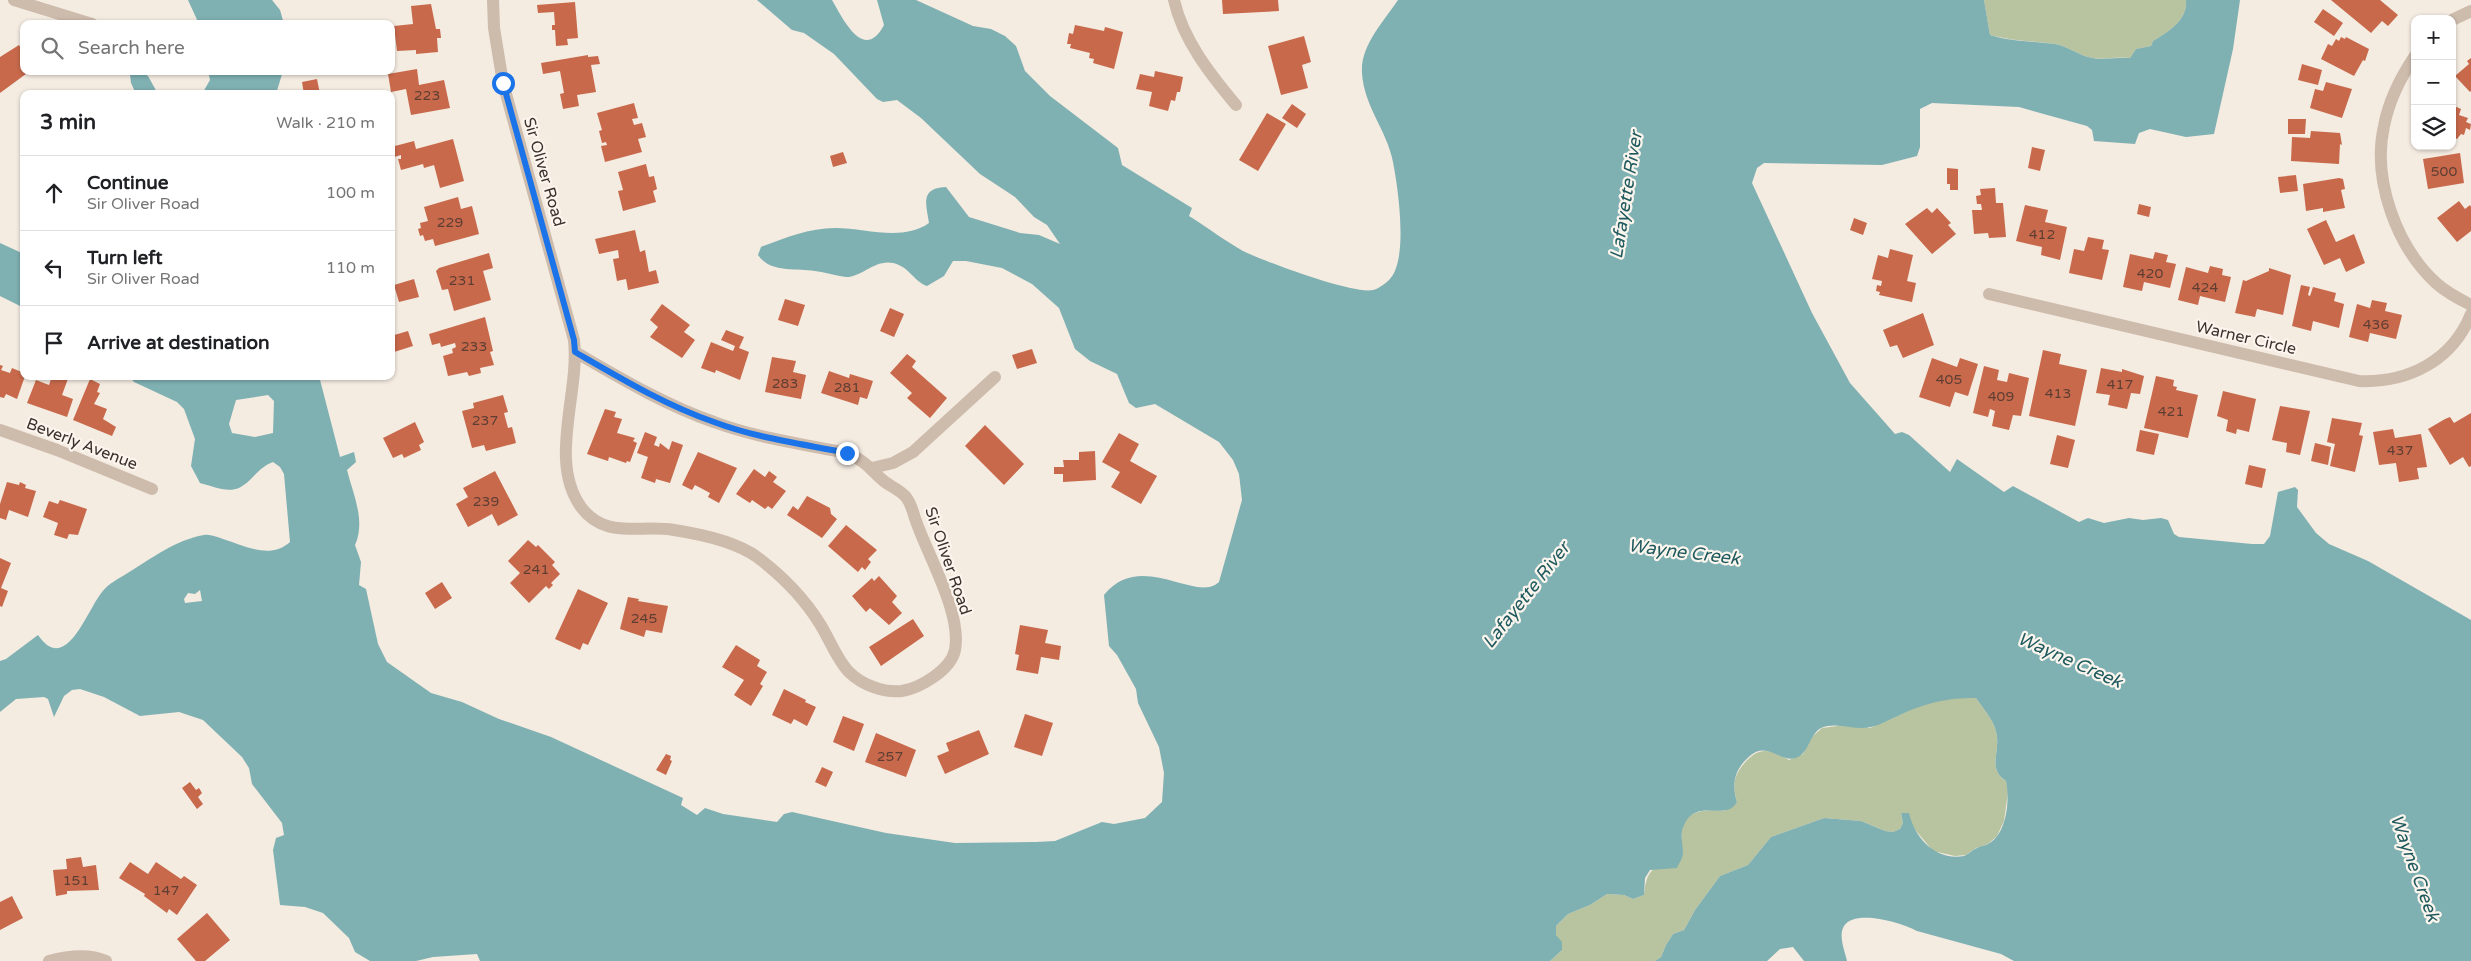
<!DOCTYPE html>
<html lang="en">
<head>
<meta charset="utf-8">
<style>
  :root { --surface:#fff; --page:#f2f2f2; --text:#202124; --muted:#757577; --line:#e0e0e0 }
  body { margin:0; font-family:"Varela Round",sans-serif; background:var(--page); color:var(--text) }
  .controls { position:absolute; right:15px; top:15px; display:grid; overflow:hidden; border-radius:10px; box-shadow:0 1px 4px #0004 }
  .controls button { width:45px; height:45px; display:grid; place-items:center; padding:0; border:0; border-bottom:1px solid var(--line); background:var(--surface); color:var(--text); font:25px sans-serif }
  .stop { position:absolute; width:15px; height:15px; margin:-11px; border:4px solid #1a73e8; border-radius:50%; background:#fff }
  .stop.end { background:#1a73e8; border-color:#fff; box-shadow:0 1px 5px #0008 }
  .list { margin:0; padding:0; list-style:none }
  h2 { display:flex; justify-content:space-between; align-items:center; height:65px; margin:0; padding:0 20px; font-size:21px }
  h2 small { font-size:16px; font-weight:400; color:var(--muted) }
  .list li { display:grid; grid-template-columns:32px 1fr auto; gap:15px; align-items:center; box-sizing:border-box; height:75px; padding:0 20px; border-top:1px solid var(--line) }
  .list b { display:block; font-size:19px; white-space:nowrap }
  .list p { margin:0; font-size:16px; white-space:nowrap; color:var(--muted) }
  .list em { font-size:16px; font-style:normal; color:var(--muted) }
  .icon { flex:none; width:28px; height:28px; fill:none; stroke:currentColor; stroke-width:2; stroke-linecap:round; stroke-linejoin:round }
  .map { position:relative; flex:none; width:2471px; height:961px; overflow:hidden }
  .search { position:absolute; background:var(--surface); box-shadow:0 1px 4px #0004; left:20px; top:20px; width:375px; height:55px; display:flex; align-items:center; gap:12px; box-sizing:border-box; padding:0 18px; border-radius:10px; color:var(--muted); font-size:19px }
  .panel { position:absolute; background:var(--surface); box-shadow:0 1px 4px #0004; left:20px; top:90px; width:375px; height:290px; border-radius:10px }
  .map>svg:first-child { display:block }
  .green { fill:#b8c4a0 }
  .water { fill:#7fb0b2; fill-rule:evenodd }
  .building { fill:#c8694b }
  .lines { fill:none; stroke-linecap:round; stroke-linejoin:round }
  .street { stroke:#cdbbac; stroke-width:12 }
  .route { stroke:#1a73e8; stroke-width:6 }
  .labels { text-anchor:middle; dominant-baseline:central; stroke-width:4.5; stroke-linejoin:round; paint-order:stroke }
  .number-label { font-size:14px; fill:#5e3e33 }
  .street-label { font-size:16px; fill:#3b302b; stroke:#fbf5ee }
  .water-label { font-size:18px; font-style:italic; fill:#1f5a5e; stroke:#fbf5ee }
</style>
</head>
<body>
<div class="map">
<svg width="2471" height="961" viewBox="0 0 2471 961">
  <rect width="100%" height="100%" fill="#f4ebe1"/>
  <path class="green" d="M1984 0H2186C2188 20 2168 32 2153 41L2151 46 2136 49 2130 58C2115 56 2102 61 2088 57 2077 54 2067 46 2055 44 2033 41 2012 41 1990 35Z
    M1947 698H1976C1984 710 1996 722 1997 737 1999 754 1988 769 2006 781L2008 792 2004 821 1997 836 1988 844 1976 848 1966 855 1955 856 1933 851 1901 813 1903 823 1900 829 1893 832 1885 831 1861 821 1824 818 1771 837 1748 865 1720 876 1695 910 1684 930 1673 934 1666 945 1661 957 1655 961H1550L1562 950 1556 935V926L1568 914 1590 905 1607 894 1624 895 1633 899 1644 895C1647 864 1657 867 1683 855 1678 817 1687 808 1724 811L1737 802C1733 787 1733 778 1742 766 1758 746 1768 748 1789 760L1803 754 1813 736 1822 728 1845 725 1870 728 1919 706Z"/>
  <path class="water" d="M188 0H272L280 10 284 24H199Z
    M757 0H832C843 19 864 63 884 25L877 0H916L973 26 991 29 1005 36 1016 46 1025 71 1050 96 1118 148 1122 165 1192 208 1189 216C1207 227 1225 241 1243 251 1263 261 1354 295 1373 290 1378 289 1386 283 1389 280 1409 261 1398 188 1393 162 1387 130 1364 107 1362 73 1360 46 1384 21 1398 0H1984L1990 35C2012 42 2033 41 2055 44 2067 46 2077 54 2088 57 2102 61 2115 57 2130 58L2136 49 2151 46 2153 41C2168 32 2188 20 2186 0H2240L2233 49 2214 134 2186 137 2150 129 2139 133 2135 144 2094 141 2092 130 2087 126 2019 107 1932 103 1920 109V147L1917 156 1882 165 1764 163 1757 168 1752 183 1812 313 1850 383 1895 434 1902 432 1909 435 1950 472 1957 459 2004 492 2013 486 2079 522 2088 518 2104 523 2129 518 2143 520 2161 518 2168 520 2174 534 2179 537 2252 544H2264L2270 536 2278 492 2295 487 2298 490 2297 507 2316 533 2329 544 2368 561 2471 620V961H2014L2001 954 1917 931C1901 922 1854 909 1844 926 1838 936 1845 951 1847 961H1804L1793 947 1780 949 1767 961H1655L1661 957 1666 945 1673 934 1684 930 1695 910 1720 876 1748 865 1771 837 1824 818 1861 821 1885 831 1893 832 1900 829 1903 823 1901 813H1909C1915 838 1935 861 1964 856 1969 854 1972 850 1977 848 1980 846 1984 846 1988 844 2007 834 2010 800 2006 781 1988 769 1999 755 1997 737 1996 722 1984 710 1976 698 1947 698 1929 702 1902 714 1892 718 1881 725 1871 727 1855 731 1837 721 1821 728 1810 734 1809 752 1798 757 1783 765 1768 741 1751 755 1735 768 1731 783 1737 802 1726 822 1698 798 1685 823 1679 834 1683 842 1683 853 1683 858 1679 863 1677 868L1650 870 1645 878 1644 895 1633 899 1624 895 1607 894 1590 905 1568 914 1556 926V935L1562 942V950L1550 961H480L477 954 433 957 416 961H370L355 952 349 938 323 913 305 907 280 905 273 850 276 838 284 835 282 823 252 784 249 768 242 757 203 720 179 712 140 716 104 697 80 689 72 690 64 696 54 717 48 699 44 697 16 699 0 712V661L6 659 38 635C66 676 87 610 102 592 108 584 118 579 126 574 151 559 175 540 204 535 210 534 217 537 223 539 246 546 270 560 290 542L284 474 280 467 273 462C258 467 252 482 239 488 227 493 212 486 200 483L191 466 195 439 184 409 177 402 134 382 129 376H319L340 457 354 452 356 462 347 470C353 494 366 521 355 545L361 562 359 585 366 589 378 644 387 662 431 693 462 702 499 719 551 737 683 798 681 805 697 815 705 808 723 814 777 822 784 814 792 812 886 833 955 843 1036 842 1055 841 1102 822 1114 824 1145 818 1162 802 1164 773 1159 747 1138 703 1136 689 1117 655 1109 646 1104 595C1141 549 1196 604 1219 582L1242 500 1239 474 1233 460 1219 442 1155 404 1136 408 1129 403 1117 374 1090 361 1075 349 1059 308 1032 284 1002 268 966 261H953L944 276 927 286C913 281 910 267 893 263 875 259 862 277 846 277 836 276 825 272 815 271 795 268 770 273 758 255L761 247C785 238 809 228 835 228 866 228 902 242 929 223 926 204 920 188 946 187L969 217 1020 233 1039 235 1060 244 1047 225 1034 217 1015 197 980 174 921 118 897 100 883 102 877 99 834 54 804 33 792 30ZM268 395 274 401 273 433 255 437 232 433 229 424 236 400ZM200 590 202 601 185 603 184 599 188 593 195 594Z
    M140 71 148 76 158 94H136L131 83 130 75Z
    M208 71H283L276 94H202L210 80Z
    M0 243 24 254V308L0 296Z"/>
  <path class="building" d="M1222 0H1278L1279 11 1223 14Z
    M2331 0H2380L2398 15 2388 26 2382 21 2371 33Z
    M575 2 578 38 567 39 568 45 556 46 555 30H552V25H555L554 12 538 13 537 5Z
    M431 4 436 29H440L441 38H437L438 52 416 54V50L397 51 394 26 413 24 411 6Z
    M2323 9 2343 23 2334 36 2314 22Z
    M1075 25 1104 31 1105 27 1123 32 1114 69 1093 63 1094 59 1089 58 1090 53 1070 48 1071 44H1067L1069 33 1073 34Z
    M1304 36 1311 62 1302 65 1308 88 1281 95 1268 46Z
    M2341 37 2345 39 2346 37 2369 49 2365 61 2363 60 2354 76 2321 59 2328 44 2332 46 2336 39 2339 41Z
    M19 45 22 50 24 48V71H30L0 93V57Z
    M588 55V57L598 56 600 64 591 65 596 92 577 95 579 106 563 109 560 94 564 93 560 71 543 74 541 63Z
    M2471 58V91L2470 92 2455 76 2469 64 2467 61Z
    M2302 64 2322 70 2318 85 2298 80Z
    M417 69 419 85 444 80 450 108 411 115 406 89 391 92 388 74Z
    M1155 71 1183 77 1180 92H1177L1175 101 1171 100 1168 111 1149 106 1152 92 1136 89 1140 74 1154 77Z
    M317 79 320 94H304L302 82Z
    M2326 82 2352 89 2342 118 2310 108 2315 89 2323 91Z
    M634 103 638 118 632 119 634 125 642 123 646 137 638 139 642 152 605 162 601 146 607 145 606 142 602 143 599 131 602 130 597 113Z
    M1292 104 1306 114 1297 128 1282 118Z
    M2452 105 2461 109 2459 115 2468 118 2466 122 2471 124 2470 130 2466 128 2464 135 2461 134 2457 139 2452 137Z
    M1267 113 1286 124 1258 171 1239 160Z
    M2288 119H2306L2305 134H2288Z
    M2311 131 2340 133 2342 145 2340 144 2339 164 2291 161 2292 137 2310 138Z
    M453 139 464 181 440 188 434 165 424 168 423 164 401 170 398 159H401V155L391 158V147L414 141 416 149Z
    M2032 147 2045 150 2040 171 2028 168Z
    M843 152 847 163 833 167 830 156Z
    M2460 153 2464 183 2428 189 2423 159Z
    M646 164 649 177 654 176 657 189 653 191 656 202 623 211 618 191 623 190 618 172Z
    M1947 168 1958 169V190H1950V184H1947Z
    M2296 175 2298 191 2280 193 2278 177Z
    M2339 178 2343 179 2345 189 2341 190 2345 208 2323 212V208L2306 211 2303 184Z
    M1995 188 1996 203H2003L2006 237 1989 238 1988 233 1974 234 1972 210H1982L1981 204H1977L1976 196 1981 195 1980 189Z
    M458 197 461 209 472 206 479 234 435 246 433 239 425 241 423 235 420 236 418 229 421 228 420 223 428 221 424 207Z
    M2459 201 2465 209 2470 205 2471 207V231L2457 242 2437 218Z
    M2139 204 2151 207 2149 217 2137 214Z
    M2025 205 2048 210 2045 222 2067 227 2060 260 2041 255 2042 247 2016 241Z
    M1927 208 1932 213 1937 208 1951 223 1948 225 1956 234 1932 254 1905 224Z
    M1854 218 1867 223 1863 235 1850 230Z
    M2326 220 2336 242 2354 234 2365 263 2346 272 2340 258 2324 265 2307 229Z
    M635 230 640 252 645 250 649 272 656 270 659 283 628 290 626 279 617 281 613 259 619 258 618 250 599 254 595 239Z
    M2088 237 2104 240 2102 249 2109 250 2102 280 2069 273 2074 249 2084 251Z
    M1890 249 1913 255 1907 281 1916 283 1912 302 1879 295 1880 292 1876 291 1877 285 1881 286 1882 281 1872 279 1878 255 1888 258Z
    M2155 252 2168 255 2166 262 2176 264 2170 288 2144 282 2142 291 2123 287 2130 254 2153 259Z
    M489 253 493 268 483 271 491 300 454 311 448 289 442 290 436 271 439 268Z
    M2210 266 2223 269 2222 275 2231 277 2225 302 2200 296 2198 305 2178 300 2186 267 2208 273Z
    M2269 268 2291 275 2283 315 2257 309 2255 317 2235 313 2243 280 2246 281 2269 271Z
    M414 279 419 297 399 302 394 285Z
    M2301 285 2310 287 2308 295 2310 296 2313 287 2336 293 2334 301 2344 304 2339 328 2313 321 2311 331 2292 326Z
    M785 299 805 305 798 326 778 320Z
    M2372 300 2387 303 2385 311 2402 315 2396 339 2370 333 2368 342 2349 337 2357 304 2370 308Z
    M662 304 690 325 684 332 695 340 682 358 650 337 658 327 650 320Z
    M890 308 904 314 894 337 880 331Z
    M1923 313 1934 345 1903 358 1897 345 1890 347 1883 330Z
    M485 317 493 351 490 352 494 365 480 368 481 373 469 376 467 372 448 376 443 356 453 353 452 349 456 347 455 343 441 347 440 343 432 345 429 334Z
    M726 330 744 337 739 348 749 352 740 380 716 370 715 373 701 368 711 342 733 351 735 346 721 340Z
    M408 331 413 346 391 353V336Z
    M1032 349 1037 363 1017 369 1012 355Z
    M2043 350 2061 354 2059 364 2087 370 2075 426 2029 416Z
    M907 354 916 361 912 367 947 398 930 418 907 398 912 393 890 373Z
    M772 357 796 361 793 372 806 375 801 399 765 392Z
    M1932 358 1957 367 1960 358 1978 364 1968 396 1955 392 1950 407 1919 397Z
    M0 365 3 366 1 370 10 373 12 368 24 373 25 376 17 399 6 394 4 398 0 397Z
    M1984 366 1999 370 1997 380 2007 382 2009 373 2029 378 2021 416 2013 415 2009 430 1992 426 1995 411 1990 409 1988 417 1973 413Z
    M2101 368 2122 372V369L2144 376 2140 394 2131 393 2127 409 2108 405 2110 395 2096 393Z
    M829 371 849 378 850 374 873 381 867 399 860 397 858 405 821 393Z
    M52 376H69L62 395 73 399 67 417 27 403 36 380 49 385Z
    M2156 376 2174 380 2173 386 2177 387 2176 390 2198 395 2188 438 2144 428Z
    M90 379 100 384 97 392 100 393 94 404 107 409 103 419 116 427 112 436 73 420Z
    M2223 391 2256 399 2249 432 2237 429 2236 434 2226 431 2228 420 2217 416Z
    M503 395 508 412 504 413 508 428 512 427 516 443 486 451 484 445 472 448 462 411 474 408 473 403Z
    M2280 406 2310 411 2300 455 2286 452 2287 443 2272 440Z
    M605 409 616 412 614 417 622 419 617 433 635 438 633 441 637 443 630 462 627 461 626 463 609 457 608 461 587 454Z
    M2471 413V466L2469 467 2463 457 2450 465 2428 429 2445 419 2450 417 2454 423Z
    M2332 418 2362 423 2359 435 2363 436 2355 472 2330 466 2335 444 2327 442Z
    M415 422 424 442 419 445 421 450 404 458 402 454 393 458 383 438Z
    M985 425 1024 464 1004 485 965 446Z
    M2393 429 2395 438 2421 434 2427 467 2417 468 2419 479 2399 482 2396 463 2379 465 2373 432Z
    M2140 430 2159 434 2154 455 2136 451Z
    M645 432 657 437 654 445 659 447 660 443 669 450 672 441 683 445 670 483 656 479 655 483 641 478 648 457 637 453Z
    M1119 433 1139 444 1130 461 1157 476 1141 504 1111 487 1120 472 1102 462Z
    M2057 435 2075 440 2068 468 2050 464Z
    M2315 443 2331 447 2328 465 2311 461Z
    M1095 451 1096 480 1063 482V474H1054V467H1064L1063 460H1079V452Z
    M698 452 737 468 719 503 708 497 710 493 695 485 692 490 682 485Z
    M2249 465 2266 469 2262 488 2245 484Z
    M754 469 765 477 769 471 777 477 773 482 786 491 772 509 768 506 765 509 752 500 750 503 736 494Z
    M495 471 518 515 498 526 492 514 468 527 456 504 468 497 463 488Z
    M7 482 19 485 20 482 26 485 25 488 36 491 28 517 9 510 6 520 0 518V504Z
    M807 496 830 508 831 514 837 519 822 538 787 515 793 506 798 510Z
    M60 500 87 509 78 535 69 534 67 539 54 535 58 523 43 517 49 501 58 504Z
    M846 525 877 550 868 559 871 562 865 570 862 567 858 572 828 546Z
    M528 540 536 547 538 545 555 562 552 565 560 574 551 583 553 585 549 589 546 586 529 603 510 583 520 573 508 561Z
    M0 558 11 563 1 588 8 591 2 607 0 606Z
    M879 576 897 596 892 602 902 613 889 625 870 608 866 612 852 596 872 578 874 581Z
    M442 582 452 598 435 609 425 593Z
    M578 589 608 603 588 645 583 643 580 650 555 639Z
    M628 597 639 599 638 601 668 606 662 633 646 630 644 637 620 629Z
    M913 619 924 636 881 666 869 647Z
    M1020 625 1048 630 1045 643 1061 646 1059 660 1041 657 1038 674 1016 670 1019 655 1015 654Z
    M736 645 760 660 757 666 767 672 760 684 763 686 751 706 734 695 744 680 722 667Z
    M784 689 806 700 805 702 816 707 807 726 794 719 791 724 772 715Z
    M1025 714 1053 723 1042 756 1014 747Z
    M843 716 864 724 854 751 833 742Z
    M979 730 989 754 945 774 937 756 949 751 946 743Z
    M876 733 916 750 906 777 865 762Z
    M666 754 671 756 670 760 672 761 666 775 656 770Z
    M822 767 833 772 826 787 815 782Z
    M190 782 196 790 199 788 202 793 198 797 203 804 197 809 182 788Z
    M81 857 83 867 96 865 99 890 67 891V894L56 896 53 870 67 869 66 859Z
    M130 862 148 874 156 862 181 879 184 876 197 885 177 915 169 909 167 913 144 896 145 894 119 878Z
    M12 896 23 918 0 930V902Z
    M207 913 230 940 205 961H196L177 939Z"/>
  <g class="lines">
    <path class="street" d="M14 0 92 24
      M493 0 494 28 503 83 574 340C580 393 548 461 581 507 605 540 641 524 674 530 700 534 735 541 757 557 781 575 804 598 820 624 829 638 837 660 849 672 862 685 884 693 902 691 920 688 951 670 955 650 962 613 928 556 916 521 913 513 912 505 906 497 900 490 892 487 885 482 869 469 869 463 847 453 803 444 757 438 714 422 665 405 620 378 575 352
      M1174 0C1183 40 1210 74 1236 105
      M2452 20 2471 11
      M2415 56C2400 78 2389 100 2384 126 2372 179 2396 246 2436 283 2446 292 2459 299 2471 305
      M1989 294 2359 381C2408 383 2452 361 2471 314
      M0 430 57 450 152 489
      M872 468 893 463 913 452 995 377
      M49 961C67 956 88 953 106 961"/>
  </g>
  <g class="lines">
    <path class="route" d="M503 83 574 340 575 352C620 378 665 405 714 422 756 438 803 444 847 453"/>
  </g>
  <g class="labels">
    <g class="number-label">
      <text x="427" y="95">223</text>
      <text x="2444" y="171">500</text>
      <text x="450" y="222">229</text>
      <text x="2042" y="234">412</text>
      <text x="2150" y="273">420</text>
      <text x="462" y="280">231</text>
      <text x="2205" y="287">424</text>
      <text x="2376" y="324">436</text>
      <text x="474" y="346">233</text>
      <text x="1949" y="379">405</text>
      <text x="785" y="383">283</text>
      <text x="2120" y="384">417</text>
      <text x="847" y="387">281</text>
      <text x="2058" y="393">413</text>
      <text x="2001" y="396">409</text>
      <text x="2171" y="411">421</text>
      <text x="485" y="420">237</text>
      <text x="2400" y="450">437</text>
      <text x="486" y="501">239</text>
      <text x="536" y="569">241</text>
      <text x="644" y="618">245</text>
      <text x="890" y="756">257</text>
      <text x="76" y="880">151</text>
      <text x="166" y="890">147</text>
    </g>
    <g class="street-label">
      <text transform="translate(544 172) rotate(74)">Sir Oliver Road</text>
      <text transform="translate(2246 338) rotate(13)">Warner Circle</text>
      <text transform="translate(82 444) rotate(21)">Beverly Avenue</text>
      <text transform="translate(948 561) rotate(71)">Sir Oliver Road</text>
    </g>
    <g class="water-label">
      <text transform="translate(1626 195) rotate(-81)">Lafayette River</text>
      <text transform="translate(1684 552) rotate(7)">Wayne Creek</text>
      <text transform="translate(1526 595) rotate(-52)">Lafayette River</text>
      <text transform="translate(2070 660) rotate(24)">Wayne Creek</text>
      <text transform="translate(2415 868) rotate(70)">Wayne Creek</text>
    </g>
  </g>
</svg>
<div class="controls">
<button>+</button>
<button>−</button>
<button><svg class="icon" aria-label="layers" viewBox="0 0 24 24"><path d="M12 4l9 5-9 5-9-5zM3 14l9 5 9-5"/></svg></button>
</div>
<div class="stop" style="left:503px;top:83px"></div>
<div class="stop end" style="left:847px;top:453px"></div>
<div class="search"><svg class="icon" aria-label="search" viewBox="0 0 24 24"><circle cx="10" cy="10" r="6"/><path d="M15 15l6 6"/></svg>Search here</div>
<section class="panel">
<h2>3 min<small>Walk · 210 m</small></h2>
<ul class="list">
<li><svg class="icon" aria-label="ahead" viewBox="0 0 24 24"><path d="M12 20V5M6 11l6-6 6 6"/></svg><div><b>Continue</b><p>Sir Oliver Road</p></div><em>100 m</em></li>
<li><svg class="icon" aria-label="left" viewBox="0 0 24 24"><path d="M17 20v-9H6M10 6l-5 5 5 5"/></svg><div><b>Turn left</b><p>Sir Oliver Road</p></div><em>110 m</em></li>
<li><svg class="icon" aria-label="arrive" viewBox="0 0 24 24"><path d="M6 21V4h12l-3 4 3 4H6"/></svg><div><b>Arrive at destination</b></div></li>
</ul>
</section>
</div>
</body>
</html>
